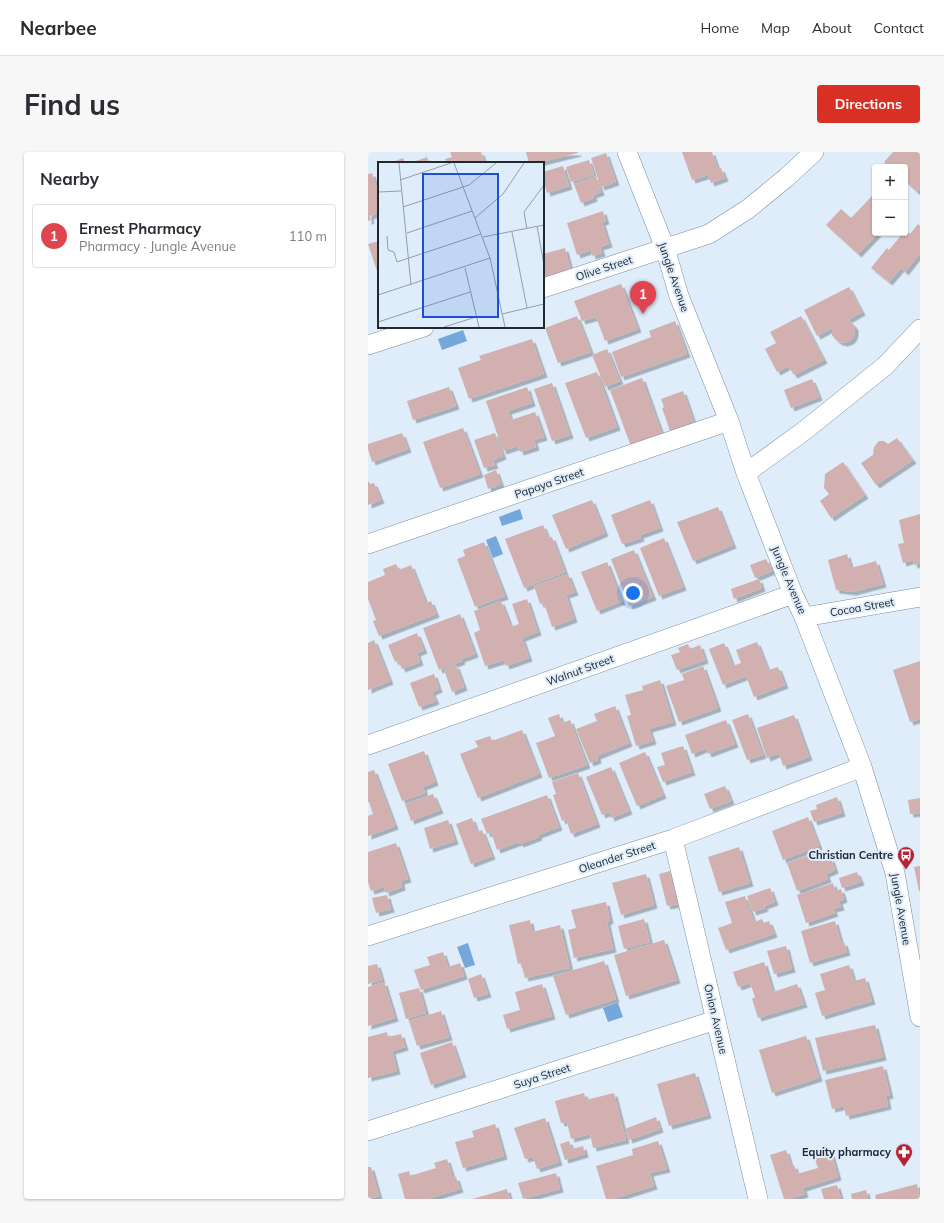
<!DOCTYPE html>
<html lang="en">
<head>
<meta charset="utf-8">
<style>
  :root { --surface:#fff; --page:#f7f7f7; --text:#2b2b33; --muted:#7c7c81; --line:#e1e1e2; --accent:#d93025 }
  body { margin:0; font-family:Mulish,sans-serif; background:var(--page); color:var(--text) }
  .controls { position:absolute; right:12px; top:12px; display:grid; overflow:hidden; border-radius:4px; box-shadow:0 1px 3px #0004 }
  .controls button { width:36px; height:36px; display:grid; place-items:center; padding:0; border:0; border-bottom:1px solid var(--line); background:var(--surface); color:var(--text); font:20px sans-serif }
  .you { position:absolute; left:265px; top:441px; width:14px; height:14px; margin:-10px; border:3px solid #fff; border-radius:50%; background:#1a73e8; box-shadow:0 0 0 6px #1a73e833 }
  .badge { display:grid; place-items:center; width:26px; height:26px; border-radius:50%; background:var(--accent); color:#fff; font-size:13px; font-weight:700 }
  .pin { position:absolute; translate:-50% -33px; filter:drop-shadow(0 1px 2px #0008) }
  .pin::after { content:''; position:absolute; top:21px; width:14px; height:12px; background:inherit; clip-path:polygon(0 0,100% 0,50% 100%) }
  .list { margin:0; padding:0; list-style:none }
  h2 { display:flex; justify-content:space-between; align-items:center; height:52px; margin:0; padding:0 16px; font-size:17px }
  h2 small { font-size:13px; font-weight:400; color:var(--muted) }
  .list li { display:grid; grid-template-columns:26px 1fr auto; gap:12px; align-items:center; box-sizing:border-box; height:64px; margin:0 8px 8px; padding:0 8px; border:1px solid var(--line); border-radius:4px }
  .list b { display:block; font-size:15px; white-space:nowrap }
  .list p { margin:0; font-size:13px; white-space:nowrap; color:var(--muted) }
  .list em { font-size:13px; font-style:normal; color:var(--muted) }
  .map { position:relative; flex:none; width:552px; height:1047px; overflow:hidden; border-radius:4px }
  header { display:flex; align-items:center; gap:24px; box-sizing:border-box; height:56px; padding:0 20px; background:var(--surface); border-bottom:1px solid var(--line) }
  header strong { font-size:19px }
  nav { display:flex; gap:22px; margin-inline-start:auto; font-size:14px }
  .intro { display:flex; align-items:center; justify-content:space-between; box-sizing:border-box; height:96px; padding:0 24px }
  h1 { margin:0; font-size:28px }
  .button { padding:10px 18px; border-radius:4px; background:var(--accent); color:#fff; font-size:14px; font-weight:700 }
  main { display:flex; gap:24px; padding:0 24px }
  aside { flex:1; background:var(--surface); border-radius:4px; box-shadow:0 1px 3px #0004 }
  .map>svg:first-child { display:block }
  .water { fill:#74a7da }
  .building { fill:#d2b0af; filter:url(#shadow) }
  .lines { fill:none; stroke-linecap:round; stroke-linejoin:round }
  .minor-casing { stroke:#798da2; stroke-width:20 }
  .minor { stroke:#fff; stroke-width:19 }
  .labels { text-anchor:middle; dominant-baseline:central; stroke-width:4; stroke-linejoin:round; paint-order:stroke }
  .street-label { font-size:11px; fill:#202830; stroke:#dfedfa }
  .poi-label { font-size:11px; font-weight:bold; fill:#202830; stroke:#dfedfa; text-anchor:end }
  .inset-road { fill:none; stroke:#939ea9; stroke-width:1 }
  .view { fill:#1d4ed8; fill-opacity:0.15; stroke:#1d4ed8; stroke-width:2 }
  .inset-edge { fill:none; stroke:#202830; stroke-width:2 }
</style>
</head>
<body>
<header>
<strong>Nearbee</strong>
<nav><a>Home</a><a>Map</a><a>About</a><a>Contact</a></nav>
</header>
<div class="intro"><h1>Find us</h1><a class="button">Directions</a></div>
<main>
<aside>
<h2>Nearby<small></small></h2>
<ul class="list">
<li><span class="badge" style="background:#e0444e">1</span><div><b>Ernest Pharmacy</b><p>Pharmacy · Jungle Avenue</p></div><em>110 m</em></li>
</ul>
</aside>
<div class="map">
<svg width="552" height="1047" viewBox="0 0 552 1047">
  <defs>
    <filter id="shadow"><feDropShadow dx="3.5" dy="3.5" stdDeviation="0" flood-color="#0004"/></filter>
  </defs>
  <rect width="100%" height="100%" fill="#dfedfa"/>
  <path class="water" d="M95 178 99 189 74 198 70 187Z
    M152 357 155 367 134 374 131 365Z
    M128 384 135 402 125 406 118 388Z
    M100 791 107 813 97 816 89 795Z
    M250 851 255 865 240 870 235 856Z"/>
  <path class="building" d="M82 0H113L117 11H79L77 7 84 5Z
    M158 0H210V1L169 11H161Z
    M314 0H344L350 18 353 16 357 26 343 31 340 23 324 28Z
    M525 0H552V37L549 40 537 29V15H521L516 10Z
    M238 1 248 30 233 35 223 6Z
    M59 5 61 11H42Z
    M35 6 37 11H22Z
    M221 8 226 23 203 30 198 15Z
    M195 14 201 34 179 41 175 27V20Z
    M4 21 11 42V61L2 64 3 68 0 69V22Z
    M228 24 233 40 225 43 226 46 213 51 206 32Z
    M504 44 507 47V81H510L490 102 458 73 473 57 483 66Z
    M235 59 238 69 234 70 241 92 232 95 234 101 224 104 223 98 209 103 199 71Z
    M550 72 552 74V101L537 120 533 116 521 130 503 116 519 96 521 98 535 81H537V78L542 82Z
    M11 89V125L0 92Z
    M197 96 204 123 175 130V102Z
    M253 132 270 177 237 189 228 165 214 169 206 149Z
    M481 135 494 160 480 168 484 171 487 175V181L485 186 482 189 476 191 471 190 467 187 464 183V176L449 184 436 158Z
    M209 164 223 200 190 211 177 176Z
    M433 164 456 208 426 223 420 214 409 220 397 197 408 191 402 180Z
    M307 169 319 202 253 225 244 200 283 185 281 179Z
    M164 187 176 222 101 247 90 216 113 208 111 204Z
    M239 197 252 229 237 235 224 203Z
    M229 220 249 275 218 286 197 231Z
    M274 226 295 285 264 297 242 238Z
    M444 227 451 245 423 256 416 238Z
    M184 231 202 283 184 289 166 237Z
    M81 235 88 254 45 268 39 249Z
    M159 235 164 251 140 259 143 268 167 260 176 285 166 288 168 295 152 300 150 294 135 299 118 249Z
    M315 239 327 274 303 282 294 256 296 255 293 247Z
    M95 276 112 322 72 336 55 290Z
    M34 281 40 297 4 310 0 297V292Z
    M127 281 135 304 125 308 127 313 116 316 106 288Z
    M529 286 545 308 508 333 493 311 505 303 506 295 511 289H516L520 292Z
    M475 310 497 343 463 366 452 349 461 342 456 336 457 322Z
    M128 318 133 332 120 337 116 323Z
    M0 329 2 332 6 331 13 348 0 353Z
    M224 348 237 381 198 397 184 363Z
    M282 348 292 376 272 383 273 386 254 392 243 363Z
    M350 355 365 393 325 409 309 370Z
    M552 362V411L546 413 545 408 535 411 530 392 536 391 531 368Z
    M175 373 180 386 184 385 197 420 156 436 137 387Z
    M296 386 315 435 291 444 272 396Z
    M116 390 137 444 107 455 89 407 97 404 95 398Z
    M266 398 285 445 261 454 243 407Z
    M479 402 483 416 508 409 515 432 485 440 468 438 460 408Z
    M398 407 404 419 387 426 382 413Z
    M239 410 254 449 229 459 213 420Z
    M28 412 31 418 43 413 58 451 63 449 68 462 11 484 5 469 8 468 0 447V430L17 423 15 417Z
    M200 422 207 440 198 443 206 467 184 475 176 451 172 452 166 434Z
    M391 427 394 436 366 447 363 437Z
    M159 447 170 480 154 486 161 506 138 514 136 508 117 514 106 481 112 478 106 459 133 449 143 475 151 472 144 452Z
    M92 462 107 502 93 507 94 509 71 518 55 476Z
    M49 481 56 498 49 501 52 510 34 517 30 508 27 510 20 493Z
    M6 488 22 529 0 538V491Z
    M389 490 400 518 410 515 417 533 386 545 378 524 355 533 341 497 356 491 365 514 373 511 368 498Z
    M320 492 322 497 332 493 337 508 309 518 303 503 312 500 310 496Z
    M552 509V567L542 570 525 518Z
    M88 513 96 535 84 540 76 518Z
    M335 514 350 556 311 570 298 534 316 528 314 522Z
    M66 522 71 537 64 540 68 549 51 555 42 531Z
    M292 528 305 570 281 577 285 589 268 594 259 564 263 563 257 543 275 538 274 534Z
    M247 554 261 591 229 604 230 608 222 611 208 577 229 569 226 562Z
    M191 562 194 571 202 568 219 613 181 626 168 591 187 584 180 566Z
    M380 562 395 603 379 608 364 568Z
    M426 563 441 605 415 614 411 601 399 606 389 576Z
    M358 568 367 592 340 602 338 596 324 602 317 583Z
    M154 578 171 622 110 646 92 602 110 595 107 589 122 584 124 589Z
    M315 594 324 620 295 630 289 615 297 613 293 601Z
    M56 599 67 630 55 635 57 641 34 649 20 612Z
    M277 600 295 643 269 654 251 611Z
    M243 615 261 659 243 666 241 660 234 663 218 625Z
    M6 618 27 674 0 684V664L5 662 1 650H0V620Z
    M210 621 229 672 203 682 198 667 194 669 185 643 188 642 184 630Z
    M357 634 363 649 342 657 336 642Z
    M65 642 72 658 43 669 37 652Z
    M179 643 191 675 170 683 171 685 152 692 151 690 129 698 123 680 119 682 113 667Z
    M469 645 474 661 446 670 442 659 449 657 448 653Z
    M552 646V661L542 662 540 648Z
    M440 665 451 694 415 708 404 679Z
    M104 666 109 680 114 678 124 704 103 712 88 672Z
    M80 668 87 689 62 697 56 676Z
    M28 691 40 727 33 729 34 735 18 741 16 735 3 739 0 730V700Z
    M371 695 382 731 351 740 340 705Z
    M450 700 454 710 463 706 467 718 458 722 460 727 429 739 419 711Z
    M552 714V739H551L546 715Z
    M302 719 310 752 299 754 291 722Z
    M489 720 493 730 474 736 471 726Z
    M278 722 286 753 253 763 244 731Z
    M465 731 467 739 473 737 476 747 471 749 473 755 465 757 467 761 438 771 429 743Z
    M402 736 407 750 396 754 397 756 385 760 379 744Z
    M19 743 23 757 8 761 4 746Z
    M377 744 386 770 394 767 396 771 401 769 406 782 358 798 350 776 364 771 357 750Z
    M238 750 242 768 239 770 245 797 206 806 200 778 208 776 203 758Z
    M276 767 282 790 256 797 250 774Z
    M162 768 164 780 192 773 202 816 157 826 153 811 150 812 141 773Z
    M467 769 473 791 476 790 479 800 442 811 433 779Z
    M296 788 309 828 258 844 246 803Z
    M418 794 424 817 406 822 399 799Z
    M75 800 80 815 92 811 96 824 53 838 46 818 62 813 59 805Z
    M236 809 248 847 198 863 185 824Z
    M396 810 405 840 429 832 436 852 390 866 384 847 387 845 382 831 370 835 365 820Z
    M9 812 14 828 0 832V814Z
    M481 813 486 829 497 826 504 849 454 864 447 841 457 838 452 822Z
    M113 822 120 842 106 846 100 827Z
    M16 830 27 866 0 874V835Z
    M174 832 184 864 139 877 135 863 152 858 147 840Z
    M51 836 58 861 38 867 31 841Z
    M73 859 81 885 49 894 41 869Z
    M507 873 515 905 455 919 447 886Z
    M19 880 20 885 33 882 37 895 24 899 29 919 0 926V885Z
    M438 884 451 926 404 941 391 898Z
    M84 890 95 922 63 933 52 901Z
    M515 914 522 943 518 944 520 954 478 964 476 954 464 957 457 928Z
    M327 921 340 963 301 974 289 932Z
    M216 941 218 948 246 941 258 988 225 996 222 982 203 987 199 970 193 971 187 949Z
    M288 965 292 977 261 988 257 977Z
    M177 966 191 1010 169 1017 165 1005 157 1007 146 976Z
    M127 972 136 1004 95 1016 87 990 106 985 104 979Z
    M201 989 204 997 215 994 217 1002 197 1008 192 992Z
    M290 989 299 1017 282 1021 286 1034 245 1047H238L228 1014 265 1003 264 997Z
    M418 998 423 1014 426 1013 429 1022 450 1016 446 1005 463 1000 470 1025 435 1036 437 1042 421 1047H416L402 1003Z
    M79 1007 85 1026 88 1025 92 1037 59 1047H37L30 1022 41 1019 42 1024 68 1016 66 1011Z
    M0 1015H3L11 1044 0 1047Z
    M188 1021 192 1037 155 1047 150 1031Z
    M549 1032 552 1047H508L507 1043Z
    M469 1033 473 1047H456L453 1037Z
    M139 1037 142 1047H104Z
    M498 1038 500 1047H484L483 1042Z"/>
  <g class="lines">
    <g class="minor-casing">
      <path id="minor" d="M259 0 297 96 311 144 361 269 378 321 425 442 436 465 494 615 527 721 552 865
        M175 136 341 82 380 57 418 26 446 0
        M0 193 56 175
        M378 321 436 279 517 214 552 177
        M0 392 361 269
        M436 465 552 445
        M0 593 425 442
        M305 687 390 1047
        M0 784 305 687 494 615
        M0 979 348 868"/>
    </g>
    <use href="#minor" class="minor"/>
  </g>
  <defs>
    <g id="bus-pin" transform="scale(0.9)"><path d="M0 17L-7.5 6A9.5 9.5 0 1 1 7.5 6Z" fill="#b52336" stroke="#dfedfa"/><path d="M-5-6H5V4H4V6H2V4H-2V6H-4V4H-5ZM-3.5-4V0h7V-4ZM-3.5 1.2v1.5H-2V1.2ZM2 1.2v1.5H3.5V1.2Z" fill="#fff"/></g>
    <g id="pharmacy-pin" transform="scale(0.9)"><path d="M0 17L-7.5 6A9.5 9.5 0 1 1 7.5 6Z" fill="#b52336" stroke="#dfedfa"/><path d="M-2-6h4v4h4v4h-4v4h-4v-4h-4v-4h4Z" fill="#fff"/></g>
  </defs>
  <g fill-rule="evenodd">
    <use href="#bus-pin" x="538" y="703"/>
    <use href="#pharmacy-pin" x="536" y="1000"/>
  </g>
  <g class="labels">
    <g class="street-label">
      <text transform="translate(236 116) rotate(-18)">Olive Street</text>
      <text transform="translate(306 125) rotate(71)">Jungle Avenue</text>
      <text transform="translate(181 331) rotate(-19)">Papaya Street</text>
      <text transform="translate(421 428) rotate(67)">Jungle Avenue</text>
      <text transform="translate(494 455) rotate(-10)">Cocoa Street</text>
      <text transform="translate(212 518) rotate(-20)">Walnut Street</text>
      <text transform="translate(249 705) rotate(-18)">Oleander Street</text>
      <text transform="translate(533 757) rotate(80)">Jungle Avenue</text>
      <text transform="translate(348 867) rotate(77)">Onion Avenue</text>
      <text transform="translate(174 924) rotate(-18)">Suya Street</text>
    </g>
    <g class="poi-label">
      <text x="525" y="703">Christian Centre</text>
      <text x="523" y="1000">Equity pharmacy</text>
    </g>
  </g>
  <g transform="translate(10 10)">
    <rect width="166" height="166" fill="#dfedfa"/>
    <path class="inset-road" d="M21 1 33 123M76 1 112 96 127 165M22 18 73 1M0 30 23 29M25 45 91 23 118 1M97 56 125 32 146 1M159 64 166 103M149 67 146 50 166 23M134 70 149 146M29 71 94 49M9 74 10 88 16 90 19 100 103 72M105 75 166 63M87 106 101 165M0 133 112 96M124 152 166 142M0 160 92 130M66 165 98 155"/>
    <path class="view" d="M45 12H120V155H45Z"/>
    <rect width="166" height="166" class="inset-edge"/>
  </g>
</svg>
<div class="controls">
<button>+</button>
<button>−</button>
</div>
<div class="you"></div>
<div class="pin badge" style="left:275px;top:162px;background:#e0444e">1</div>
</div>
</main>
</body>
</html>
